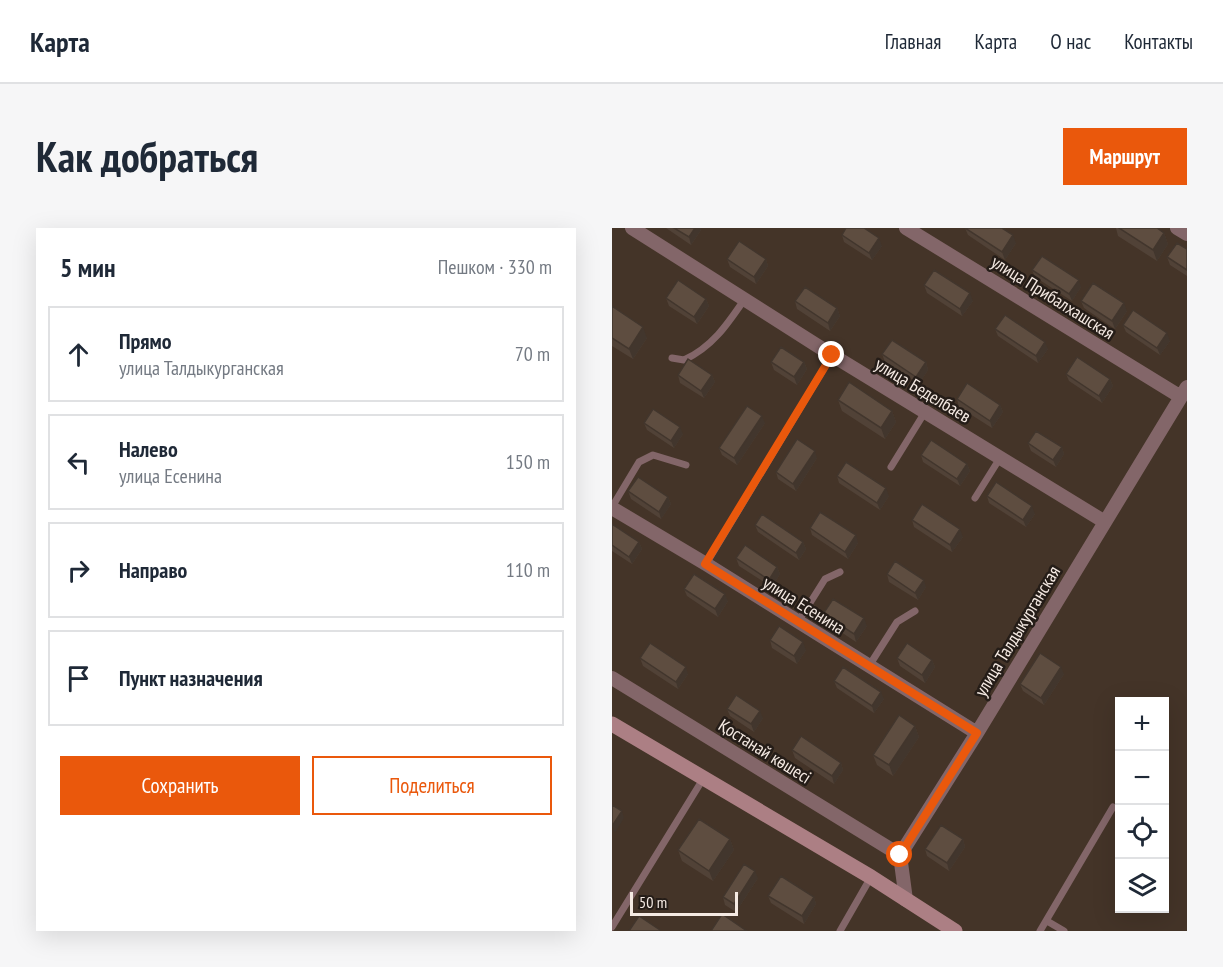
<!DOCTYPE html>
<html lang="ru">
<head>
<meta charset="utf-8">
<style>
  :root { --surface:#fff; --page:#f6f6f7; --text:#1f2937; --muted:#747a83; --line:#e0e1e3; --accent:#ea580c }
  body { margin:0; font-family:"PT Sans Narrow",sans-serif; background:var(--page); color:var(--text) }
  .controls { position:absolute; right:18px; bottom:18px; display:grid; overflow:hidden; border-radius:0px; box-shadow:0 6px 24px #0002 }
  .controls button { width:54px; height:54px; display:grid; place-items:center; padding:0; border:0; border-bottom:2px solid var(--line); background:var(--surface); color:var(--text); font:30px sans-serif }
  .scale { position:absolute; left:18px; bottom:15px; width:108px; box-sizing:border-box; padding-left:6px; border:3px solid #f5eae3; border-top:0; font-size:16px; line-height:21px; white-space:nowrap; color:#f5eae3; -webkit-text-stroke:4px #251d18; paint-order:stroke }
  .stop { position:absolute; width:18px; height:18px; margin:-14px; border:4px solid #ea580c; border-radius:50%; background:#fff }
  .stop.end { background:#ea580c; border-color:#fff; box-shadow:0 2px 6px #0008 }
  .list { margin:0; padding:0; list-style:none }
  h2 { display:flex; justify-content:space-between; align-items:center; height:78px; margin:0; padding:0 24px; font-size:26px }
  h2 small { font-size:20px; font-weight:400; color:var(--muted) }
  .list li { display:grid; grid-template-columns:39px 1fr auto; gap:18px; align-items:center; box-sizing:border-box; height:96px; margin:0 12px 12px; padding:0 12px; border:2px solid var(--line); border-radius:0px }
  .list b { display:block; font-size:22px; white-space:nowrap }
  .list p { margin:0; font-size:20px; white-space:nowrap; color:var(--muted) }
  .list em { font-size:20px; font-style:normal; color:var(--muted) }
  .actions { display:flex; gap:12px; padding:18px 24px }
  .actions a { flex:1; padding:14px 0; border:2px solid var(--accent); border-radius:0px; text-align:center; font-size:21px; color:var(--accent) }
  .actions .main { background:var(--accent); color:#fff }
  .icon { flex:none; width:33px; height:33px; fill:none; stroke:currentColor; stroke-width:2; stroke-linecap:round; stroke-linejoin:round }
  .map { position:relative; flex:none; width:575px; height:703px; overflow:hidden; border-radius:0px }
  header { display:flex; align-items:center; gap:36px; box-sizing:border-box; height:84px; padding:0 30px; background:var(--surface); border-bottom:2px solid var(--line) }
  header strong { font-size:28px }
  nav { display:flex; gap:33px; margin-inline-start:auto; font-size:21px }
  .intro { display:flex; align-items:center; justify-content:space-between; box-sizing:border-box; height:144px; padding:0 36px }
  h1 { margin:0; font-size:42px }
  .button { padding:15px 27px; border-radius:0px; background:var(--accent); color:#fff; font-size:21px; font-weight:700 }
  main { display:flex; gap:36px; padding:0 36px }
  aside { flex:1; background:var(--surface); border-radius:0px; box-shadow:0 6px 24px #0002 }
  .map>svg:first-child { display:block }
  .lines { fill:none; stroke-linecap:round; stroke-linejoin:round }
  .lane { stroke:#836669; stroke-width:7 }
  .street { stroke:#836669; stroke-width:14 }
  .secondary { stroke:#ac7f84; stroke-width:15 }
  .wall { fill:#514237 }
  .shaded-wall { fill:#42362d }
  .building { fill:#5e4d40; stroke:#42362d; stroke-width:1.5 }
  .route { stroke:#ea580c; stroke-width:8 }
  .labels { text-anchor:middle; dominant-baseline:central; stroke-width:5; stroke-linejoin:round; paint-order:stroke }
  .street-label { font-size:18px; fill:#f5eae3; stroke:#251d18 }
</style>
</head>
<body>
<header>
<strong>Карта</strong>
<nav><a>Главная</a><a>Карта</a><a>О нас</a><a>Контакты</a></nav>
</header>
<div class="intro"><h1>Как добраться</h1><a class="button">Маршрут</a></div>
<main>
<aside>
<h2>5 мин<small>Пешком · 330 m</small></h2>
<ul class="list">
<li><svg class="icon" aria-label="ahead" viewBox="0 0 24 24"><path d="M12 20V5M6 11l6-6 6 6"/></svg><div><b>Прямо</b><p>улица Талдыкурганская</p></div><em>70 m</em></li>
<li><svg class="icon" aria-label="left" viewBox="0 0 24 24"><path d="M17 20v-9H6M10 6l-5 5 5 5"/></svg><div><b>Налево</b><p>улица Есенина</p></div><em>150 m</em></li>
<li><svg class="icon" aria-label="right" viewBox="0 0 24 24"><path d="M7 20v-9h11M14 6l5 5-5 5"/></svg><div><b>Направо</b></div><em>110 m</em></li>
<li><svg class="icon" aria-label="arrive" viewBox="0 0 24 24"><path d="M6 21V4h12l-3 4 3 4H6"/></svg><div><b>Пункт назначения</b></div></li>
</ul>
<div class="actions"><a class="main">Сохранить</a><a>Поделиться</a></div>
</aside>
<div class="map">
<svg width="575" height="703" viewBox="0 0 575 703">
  <rect width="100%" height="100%" fill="#443428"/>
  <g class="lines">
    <path class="lane" d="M60 130 72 132C100 119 115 97 132 72
      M279 239 313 184
      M363 270 388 230
      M0 279 27 234 41 227 74 237
      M94 336 220 127
      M186 394 213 351 228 344
      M257 438 285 394 303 383
      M435 693 452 703
      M0 699 91 551
      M228 703 259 649
      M428 703 501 579"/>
    <path class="street" d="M20 0 220 127 493 294
      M294 0 569 169
      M565 0 575 6
      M0 280 94 336 365 505
      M0 450 288 627
      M294 672 288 627 365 505 575 159"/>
    <path class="secondary" d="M0 496 259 649 343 703"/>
  </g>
  <path class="wall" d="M54 0H89V2L79 17Z
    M353 0 404 15 393 32 356 7Z
    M504 0H545L552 5 556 16 545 33 506 8Z
    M230 7 270 18 260 32 232 14Z
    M575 21V48L558 37 555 29Z
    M115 31H154L156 38 144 56 118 39Z
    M420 42 469 59 460 73 423 49Z
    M312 57 361 73 350 88 315 65Z
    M54 70 94 71 97 78 85 96 57 78Z
    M183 73 225 80 228 88 218 103 185 81Z
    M469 73 515 83 503 101 472 80Z
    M0 78 35 110 21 131 0 118Z
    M511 97 558 113 548 127 514 104Z
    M383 101 436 121 426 135 386 108Z
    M270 126 314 134 316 142 307 156 273 134Z
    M159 134H192L195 141 185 157 162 142Z
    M454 146 498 151 501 158 490 175 457 153Z
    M66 147H100L103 154 92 170 68 155Z
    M345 171 388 177 391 184 380 200 347 179Z
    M226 172 280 183 284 194 273 211 230 183Z
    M32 195 71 206 62 220 35 202Z
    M153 195 125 237 110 227 107 220Z
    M416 215 450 219 452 226 444 239 419 223Z
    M309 227 355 236 358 243 348 258 311 234Z
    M205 230 184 263 166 251 164 244Z
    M225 248 277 268 268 282 227 255Z
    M16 263 56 269 59 276 49 291 19 271Z
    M375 268 423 286 414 299 377 275Z
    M300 292 351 309 340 324 302 299Z
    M0 296 27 314 30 321 20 336 0 323Z
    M143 297 191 314 194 321 187 332 146 304Z
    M198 300 246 315 236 331 200 307Z
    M124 330 165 339 168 346 160 359 127 338Z
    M275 346 314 359 306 372 277 354Z
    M72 361 116 373 106 389 75 368Z
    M211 386 255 398 244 414 214 394Z
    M158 412 194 422 185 436 160 420Z
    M28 430 76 446 66 461 31 438Z
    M285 430 320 432 323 439 313 455 288 438Z
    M452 446 432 477 411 463 408 456Z
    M222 453 272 471 262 485 225 460Z
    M115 481 151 490 142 504 118 488Z
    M303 498 307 509 281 548 265 537 261 527Z
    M180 522 229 535 231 542 222 556 183 530Z
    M118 611 122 622 101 653 70 633 66 622Z
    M351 611 353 619 337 643 315 628 313 621Z
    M146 650 124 684 113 677 111 669Z
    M156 668 202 669 204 676 192 696 159 675Z"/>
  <path class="shaded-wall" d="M83 0H89V2L79 17 77 9Z
    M552 5 556 16 545 33 541 22Z
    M401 7 404 15 393 32 390 24Z
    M267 10 270 18 260 32 257 25Z
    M154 31 156 38 144 56 142 49Z
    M467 52 469 59 460 73 457 66Z
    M358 65 361 73 350 88 348 81Z
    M94 71 97 78 85 96 82 89Z
    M512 75 515 83 503 101 500 93Z
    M225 80 228 88 218 103 216 95Z
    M31 99 35 110 21 131 17 121Z
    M555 105 558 113 548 127 545 120Z
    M433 114 436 121 426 135 424 128Z
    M192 134 195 141 185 157 182 149Z
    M314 134 316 142 307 156 304 149Z
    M100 147 103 154 92 170 89 163Z
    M498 151 501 158 490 175 487 168Z
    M388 177 391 184 380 200 378 193Z
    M280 183 284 194 273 211 269 200Z
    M150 188 153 195 125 237 122 230Z
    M68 199 71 206 62 220 59 213Z
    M450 219 452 226 444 239 441 232Z
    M203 223 205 230 184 263 181 256Z
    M355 236 358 243 348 258 345 251Z
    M274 260 277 268 268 282 265 275Z
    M56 269 59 276 49 291 47 284Z
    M420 278 423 286 414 299 411 292Z
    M348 301 351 309 340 324 338 317Z
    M244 307 246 315 236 331 233 324Z
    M27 314 30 321 20 336 17 329Z
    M191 314 194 321 187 332 184 325Z
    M165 339 168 346 160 359 157 352Z
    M312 352 314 359 306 372 303 365Z
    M113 366 116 373 106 389 103 381Z
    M252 390 255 398 244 414 242 406Z
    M191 414 194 422 185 436 182 428Z
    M320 432 323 439 313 455 310 447Z
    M74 439 76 446 66 461 64 454Z
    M449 439 452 446 432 477 429 470Z
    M269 464 272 471 262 485 260 478Z
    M148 483 151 490 142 504 139 496Z
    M303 498 307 509 281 548 277 537Z
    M229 535 231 542 222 556 220 548Z
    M10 583 12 590 3 605 0 598Z
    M118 611 122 622 101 653 97 643Z
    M351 611 353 619 337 643 335 635Z
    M143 643 146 650 124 684 122 676Z
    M202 669 204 676 192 696 190 688Z"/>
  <path class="building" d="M62 0H83L77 9Z
    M234 0H252L267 10 257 25 230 7Z
    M353 0H390L401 7 390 24Z
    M507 0H545L552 5 541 22Z
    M127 13 154 31 142 49 115 31Z
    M565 15 575 21V42L555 29Z
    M430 28 467 52 457 66 420 42Z
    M322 42 358 65 348 81 312 57Z
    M66 52 94 71 82 89 54 70Z
    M481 55 512 75 500 93 469 73Z
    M193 59 225 80 216 95 183 73Z
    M0 78 31 99 17 121 0 110Z
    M521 82 555 105 545 120 511 97Z
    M393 87 433 114 424 128 383 101Z
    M280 112 314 134 304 149 270 126Z
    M169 119 192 134 182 149 159 134Z
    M465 129 498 151 487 168 454 146Z
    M76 131 100 147 89 163 66 147Z
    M237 154 280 183 269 200 226 172Z
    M355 155 388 177 378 193 345 171Z
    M135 178 150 188 122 230 107 220Z
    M41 181 68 199 59 213 32 195Z
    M424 203 450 219 441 232 416 215Z
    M185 211 203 223 181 256 164 244Z
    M319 212 355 236 345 251 309 227Z
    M234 234 274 260 265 275 225 248Z
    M26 249 56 269 47 284 16 263Z
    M384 254 420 278 411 292 375 268Z
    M310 276 348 301 338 317 300 292Z
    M208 284 244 307 233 324 198 300Z
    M150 286 191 314 184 325 143 297Z
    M0 296 27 314 17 329 0 317Z
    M133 317 165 339 157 352 124 330Z
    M283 333 312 352 303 365 275 346Z
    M82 346 113 366 103 381 72 361Z
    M221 371 252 390 242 406 211 386Z
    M167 398 191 414 182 428 158 412Z
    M38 415 74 439 64 454 28 430Z
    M295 415 320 432 310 447 285 430Z
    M428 425 449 439 429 470 408 456Z
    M231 439 269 464 260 478 222 453Z
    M124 467 148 483 139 496 115 481Z
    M287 487 303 498 277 537 261 527Z
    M189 508 229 535 220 548 180 522Z
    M0 577 10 583 0 598Z
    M87 591 118 611 97 643 66 622Z
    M329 597 351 611 335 635 313 621Z
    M132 636 143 643 122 676 111 669Z
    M169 648 202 669 190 688 156 668Z
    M110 686 135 703H99Z
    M27 688 48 702 47 703H17Z"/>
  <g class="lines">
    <path class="route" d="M220 127 93 336 365 505 288 627"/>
  </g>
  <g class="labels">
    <g class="street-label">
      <text transform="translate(441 69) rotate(32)">улица Прибалхашская</text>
      <text transform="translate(311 162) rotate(31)">улица Беделбаев</text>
      <text transform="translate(192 377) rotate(32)">улица Есенина</text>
      <text transform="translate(405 403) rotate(-59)">улица Талдыкурганская</text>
      <text transform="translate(153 523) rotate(32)">Қостанай көшесі</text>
    </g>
  </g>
</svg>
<div class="controls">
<button>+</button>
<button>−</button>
<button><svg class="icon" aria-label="locate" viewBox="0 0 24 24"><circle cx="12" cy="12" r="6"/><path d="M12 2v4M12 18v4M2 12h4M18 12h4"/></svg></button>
<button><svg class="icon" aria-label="layers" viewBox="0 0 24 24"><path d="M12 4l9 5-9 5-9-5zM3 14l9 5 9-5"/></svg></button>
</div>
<div class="scale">50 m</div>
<div class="stop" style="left:288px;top:627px"></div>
<div class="stop end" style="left:220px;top:127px"></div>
</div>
</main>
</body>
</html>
